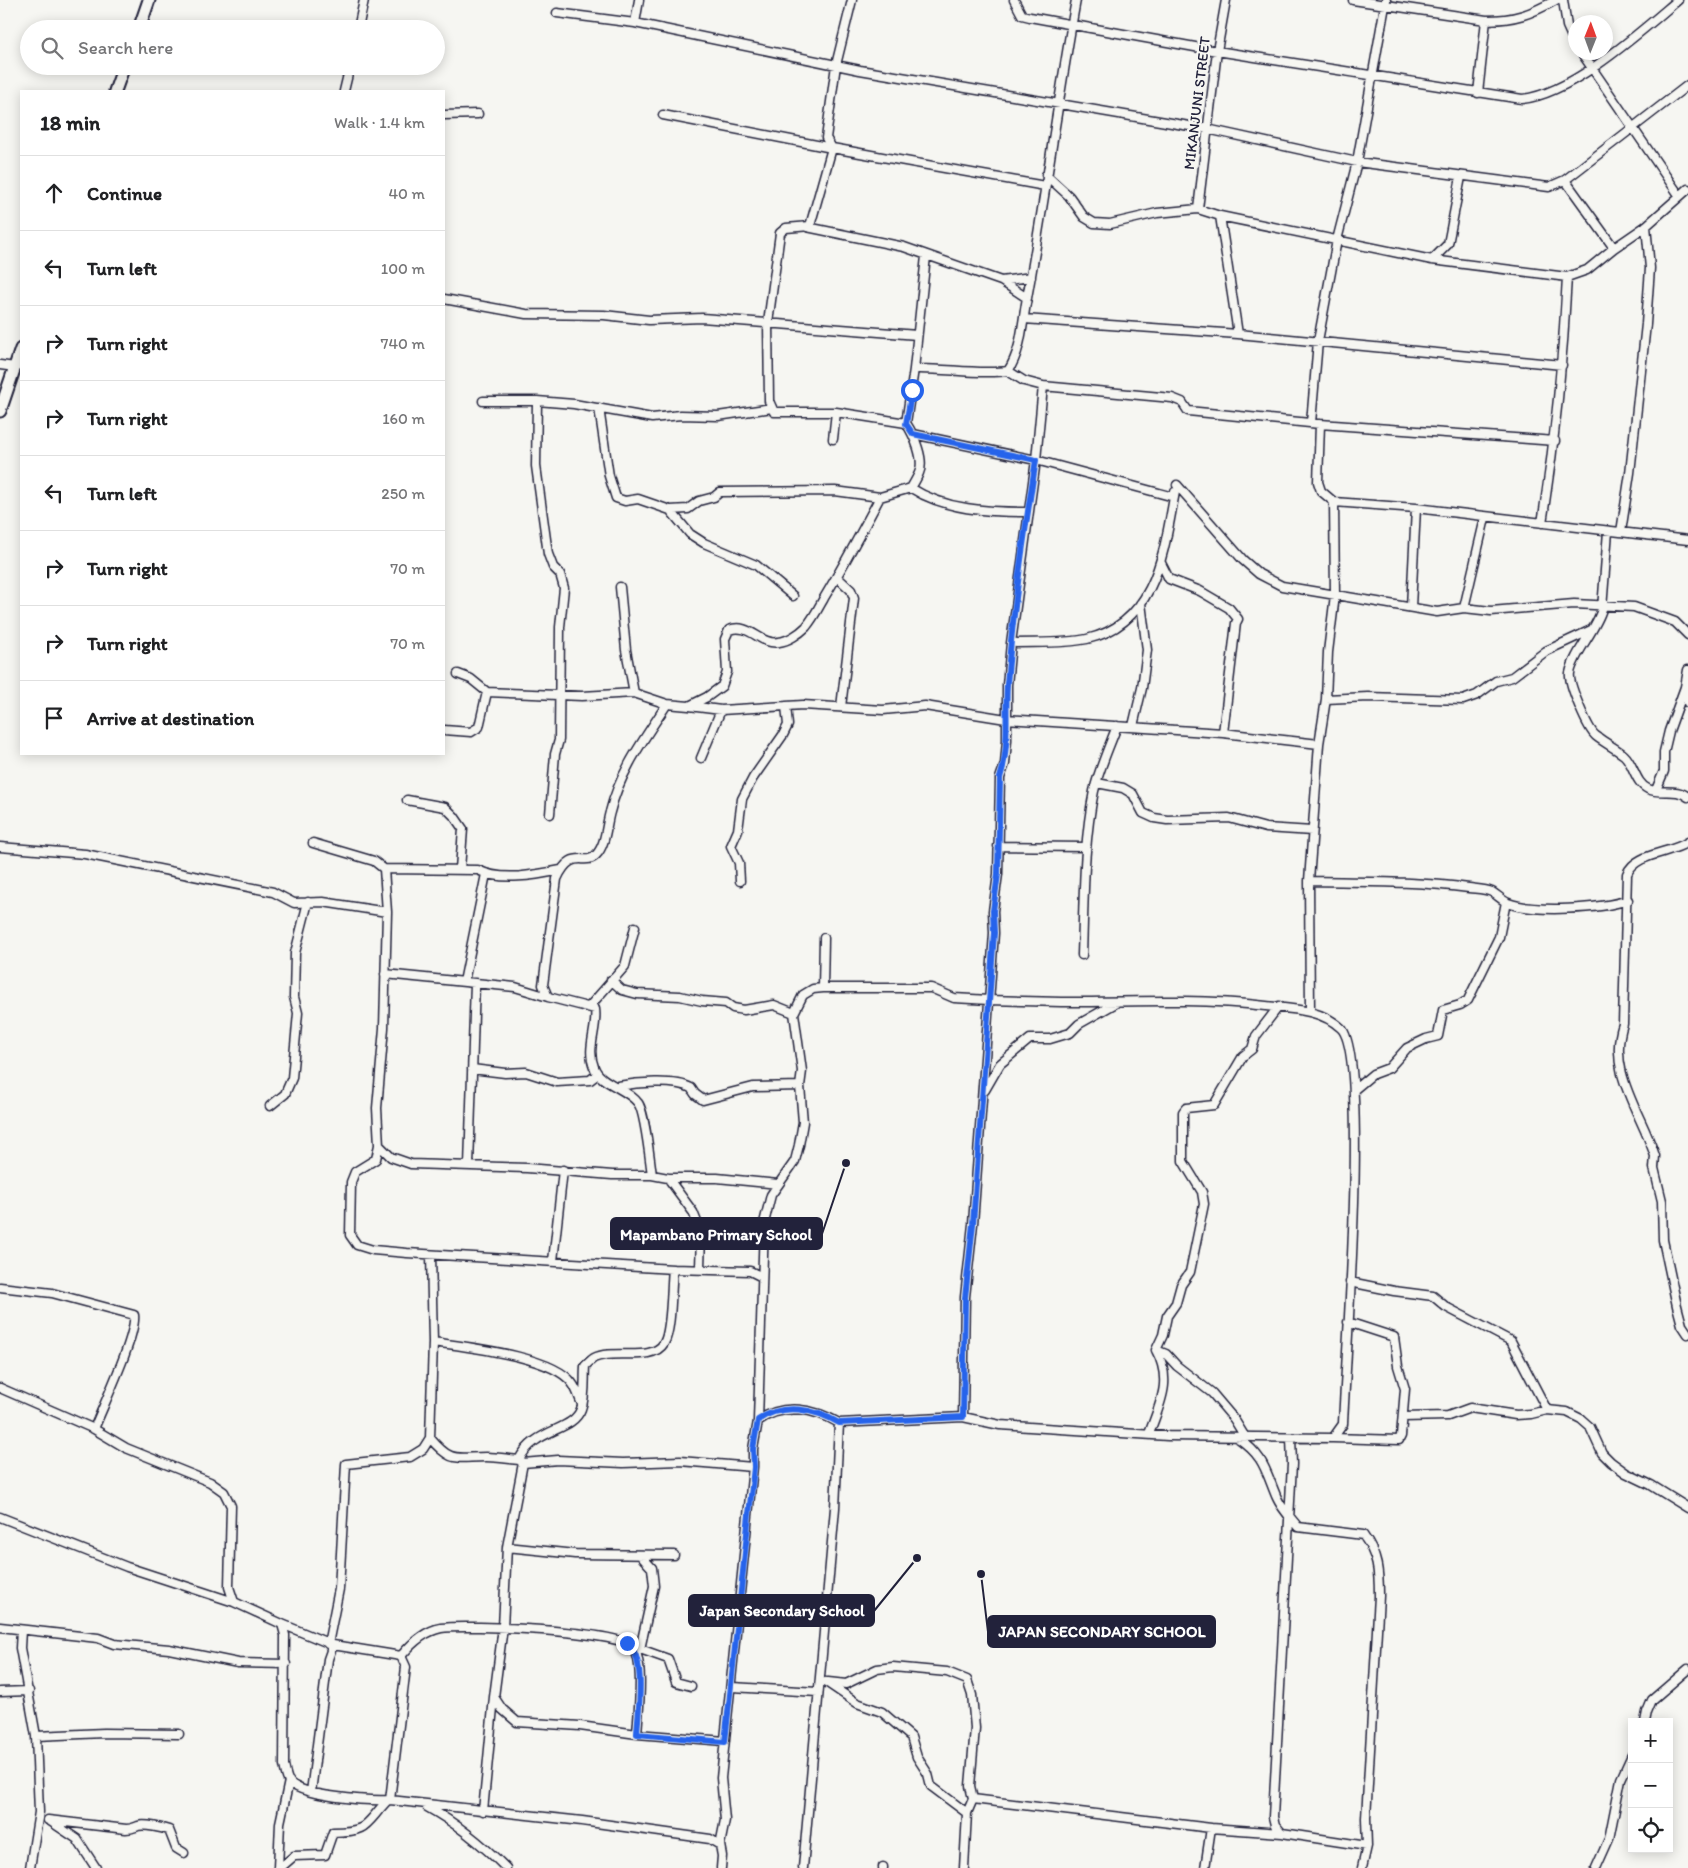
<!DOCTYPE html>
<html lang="en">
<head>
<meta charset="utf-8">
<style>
  :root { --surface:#fff; --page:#f6f6f6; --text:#202124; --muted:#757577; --line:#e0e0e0 }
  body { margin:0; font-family:Itim,sans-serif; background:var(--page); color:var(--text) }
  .controls { position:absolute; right:15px; bottom:15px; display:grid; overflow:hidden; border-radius:0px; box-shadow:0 2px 12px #0003 }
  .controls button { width:45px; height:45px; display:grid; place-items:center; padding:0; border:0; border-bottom:1px solid var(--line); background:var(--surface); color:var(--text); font:25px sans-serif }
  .compass { position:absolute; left:1568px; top:15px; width:45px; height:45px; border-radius:50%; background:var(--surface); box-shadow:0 2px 12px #0003; rotate:1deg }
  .stop { position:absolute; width:15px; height:15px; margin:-11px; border:4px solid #2563eb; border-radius:50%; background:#fff }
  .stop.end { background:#2563eb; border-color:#fff; box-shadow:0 1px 5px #0008 }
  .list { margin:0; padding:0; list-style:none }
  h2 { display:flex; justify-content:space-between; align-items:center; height:65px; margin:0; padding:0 20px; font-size:21px }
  h2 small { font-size:16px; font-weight:400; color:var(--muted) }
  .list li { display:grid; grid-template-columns:32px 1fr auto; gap:15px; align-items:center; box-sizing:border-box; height:75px; padding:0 20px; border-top:1px solid var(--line) }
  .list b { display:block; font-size:19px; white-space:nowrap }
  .list em { font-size:16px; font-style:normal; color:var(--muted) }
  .icon { flex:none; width:28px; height:28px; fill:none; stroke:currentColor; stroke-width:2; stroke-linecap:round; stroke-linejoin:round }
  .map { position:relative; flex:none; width:1688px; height:1868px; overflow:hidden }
  .search { position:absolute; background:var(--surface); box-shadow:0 2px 12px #0003; left:20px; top:20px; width:425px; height:55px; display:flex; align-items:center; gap:12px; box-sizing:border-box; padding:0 18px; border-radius:28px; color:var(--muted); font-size:19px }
  .panel { position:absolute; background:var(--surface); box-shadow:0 2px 12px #0003; left:20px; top:90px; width:425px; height:665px; border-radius:0px }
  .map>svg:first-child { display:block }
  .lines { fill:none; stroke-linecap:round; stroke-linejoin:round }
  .street-casing { stroke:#22223b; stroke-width:11 }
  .secondary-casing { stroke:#22223b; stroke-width:15 }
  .street { stroke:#f6f6f2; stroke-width:8 }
  .secondary { stroke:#f6f6f2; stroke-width:11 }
  .route { stroke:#2563eb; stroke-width:6 }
  .labels { text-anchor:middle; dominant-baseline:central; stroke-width:4.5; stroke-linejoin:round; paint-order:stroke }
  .street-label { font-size:15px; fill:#22223b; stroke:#f6f6f2 }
  .leader { fill:none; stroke:#22223b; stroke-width:2 }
  .callout-dot { fill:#22223b; stroke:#f6f6f2; stroke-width:2 }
  .callout { fill:#22223b; stroke:#22223b; stroke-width:2 }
  .callout-label { font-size:16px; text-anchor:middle; font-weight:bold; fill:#fff }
</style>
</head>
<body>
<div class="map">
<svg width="1688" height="1868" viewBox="0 0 1688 1868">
  <rect width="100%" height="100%" fill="#f6f6f2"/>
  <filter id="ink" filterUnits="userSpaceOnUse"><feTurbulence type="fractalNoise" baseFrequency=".02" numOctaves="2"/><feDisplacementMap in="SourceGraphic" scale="10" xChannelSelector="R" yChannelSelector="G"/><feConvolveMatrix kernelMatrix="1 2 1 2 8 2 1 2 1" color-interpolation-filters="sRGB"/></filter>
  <g filter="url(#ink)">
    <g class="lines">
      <g class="street-casing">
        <path id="street" d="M852 0 836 65 826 138 832 148 1045 186
          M1014 0 1022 15 1030 17 1217 51 1522 99C1572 94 1639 33 1678 0
          M1353 0 1486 20C1515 20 1531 14 1556 0
          M1563 0 1567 26 1576 46
          M557 13 635 23 860 70 1207 129 1357 162 1549 187 1565 180 1688 85
          M635 23 639 0
          M358 29 364 0
          M1581 52 1679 195
          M344 91 350 66
          M1478 93 1486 20
          M444 115 478 114
          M663 115 832 148 810 226 786 228 780 233 768 323 769 401 774 412H836L906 423
          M1046 175 1069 196 1084 217 1094 223 1110 224 1157 213 1198 209 1220 216 1432 260 1567 277 1587 270 1614 248 1646 226 1688 189
          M1565 180 1614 248
          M1198 209 1217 51 1226 0
          M1220 216 1238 334
          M807 227 904 247 1001 281 1031 277
          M1432 260 1448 244 1461 177
          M1001 281 1027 298
          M444 299 526 314 604 315 649 320 702 318 917 335
          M1024 319 1238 334 1562 365
          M0 365 15 367
          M914 369 926 256
          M1008 371 1024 381 1043 386 1172 398 1182 402 1188 411 1320 424 1555 441
          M483 401H537L574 404 652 418 681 415 718 416 772 408
          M537 401 536 466 548 554 553 567 560 574 564 588 560 627 559 740 555 754 550 814
          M599 408 609 476 616 498 625 501 638 499 670 510 690 534 704 543 756 565 793 596
          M1311 423 1318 341 1337 240 1357 162 1386 0
          M1320 424 1318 482 1321 491 1334 502 1416 508 1688 540
          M913 434 1036 460 1174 497
          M833 439 836 412
          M1177 485 1243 560 1259 574 1282 586 1437 612 1464 608 1485 518
          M911 488C945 510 988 512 1028 512
          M670 510 688 509 699 501 714 497 720 492 835 491 880 497
          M1542 523C1555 441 1563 360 1567 277
          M1608 531 1602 609C1596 630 1574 653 1570 673 1568 683 1588 730 1596 736 1605 743 1615 748 1624 755 1634 764 1635 783 1648 789 1661 795 1676 787 1688 797
          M1621 532 1630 473 1646 324 1650 268 1646 226
          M1161 563 1169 579 1200 591 1229 608 1238 619 1236 623 1223 733
          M837 577 851 590 854 598 841 707
          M620 587 626 650 634 693
          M1411 607 1416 508
          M1464 608 1491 611 1574 604 1634 607 1675 622 1688 635
          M1011 643C1036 642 1064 644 1087 639 1157 623 1164 550 1175 492
          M1688 670 1685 687 1688 703
          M458 674 471 679 487 692 582 696 634 693 667 704 689 706 707 697 722 686 727 672 725 639 729 630C750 622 760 646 779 642 788 641 799 634 806 627 813 619 819 607 824 598 844 565 862 531 880 497L911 488C914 483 917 478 919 473 925 460 914 435 906 423L914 369C945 368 977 375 1008 371 1022 350 1022 323 1027 298 1045 199 1058 99 1076 0
          M1326 699 1368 697 1463 700 1477 695 1496 681 1512 677 1546 651 1591 630
          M689 706 721 710 803 705 883 710 925 706 1006 719 1223 733 1319 744
          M1133 726 1142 688 1147 650 1141 603
          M444 730 471 732 479 727 487 692
          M701 758 721 710
          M1097 783 1123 788 1133 794 1143 813 1154 818 1167 820 1229 818 1266 828 1312 831
          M1656 790 1664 771V752L1669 731 1685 687
          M407 800 445 807 454 816 463 829 460 869
          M1688 842C1670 854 1635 853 1627 874L1623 1024C1607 1072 1641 1112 1655 1156L1654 1168 1662 1201 1663 1240 1677 1306 1682 1325 1688 1334
          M313 843 374 861 384 869 478 870C501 882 536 875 561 870
          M998 846 1086 847
          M0 847 85 854 273 892 294 903 323 902 387 912
          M384 869 387 912 384 1028 377 1108 379 1145 391 1157 411 1164 527 1168 612 1175H652L668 1178H717L778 1184
          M740 881 739 863 731 846 738 830 742 799 753 778 783 735 788 725 786 706
          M1309 881C1363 882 1416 881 1469 888 1477 889 1485 889 1492 892 1497 895 1502 900 1508 903 1535 913 1601 909 1628 900
          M1082 955C1084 900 1083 845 1094 791 1099 769 1109 747 1117 726
          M385 974 515 987 548 997
          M611 980 622 990 637 994 680 996 702 1001 726 1003 733 1008 744 1010 774 1005 794 1013
          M464 982 486 874
          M823 988 824 938
          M589 1007 625 966 635 927
          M1310 1012 1309 881 1319 744 1326 699 1328 652 1335 595 1334 502
          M472 1069 505 1073 526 1072 557 1082 590 1080 598 1074
          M618 1086C635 1083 675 1079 691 1088L695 1094 703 1100 753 1087 800 1086
          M1355 1089 1373 1074 1389 1068 1407 1048 1426 1039 1438 1036 1443 1010 1460 1005 1468 1000 1499 937 1506 902
          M985 1090 1000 1064 1030 1039H1050L1070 1033 1079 1024 1116 1003
          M270 1106 285 1094 292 1078 298 1013 294 997 295 953 308 902
          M379 1145 376 1159 355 1172 351 1182 350 1235 357 1245 373 1250 407 1253 673 1269 750 1271 762 1277
          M469 1166 475 983
          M652 1175C650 1161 645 1112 638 1103 627 1088 600 1084 594 1067 586 1048 598 1028 595 1009L548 997 543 985 557 879C572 846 585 867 596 855 606 845 606 825 610 812 620 771 645 738 667 704
          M668 1178 693 1212 701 1232 700 1269
          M553 1261 563 1170
          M673 1269C671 1286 672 1330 664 1343 652 1363 613 1348 594 1358 591 1360 588 1363 585 1366 584 1379 586 1397 581 1409 573 1432 534 1428 519 1460L523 1463 507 1547 503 1627 494 1697 502 1709 517 1722 580 1726 637 1734 725 1741
          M1350 1282 1394 1291 1433 1296 1446 1307 1511 1341 1547 1410
          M0 1287 52 1293 134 1315C137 1335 103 1406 94 1429
          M433 1342C466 1347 553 1356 572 1383 577 1389 579 1398 582 1404
          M1156 1350 1166 1354 1177 1366 1212 1393 1234 1419 1245 1437
          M0 1388 94 1429 126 1448 210 1482 224 1492 231 1506 229 1587 234 1602 282 1624 285 1635 284 1765C285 1770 286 1776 288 1780 298 1797 371 1801 390 1800L582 1821 710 1839 720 1845 722 1856 721 1868
          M963 1417 965 1297 973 1224 994 933 993 911 998 874 1000 778 1005 764 1007 740V685L1011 643 1036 460 1043 386
          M1403 1417 1448 1416 1470 1408 1516 1415 1531 1414 1547 1410 1567 1412 1581 1419 1590 1427 1602 1453 1611 1462 1626 1473 1651 1485 1688 1508
          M758 1421 764 1223 771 1195 795 1161 799 1145 803 1122 800 1086 802 1071 794 1013 803 995 813 989 823 988H931L954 998 989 1000C1020 1001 1052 1002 1084 1002 1145 1001 1205 999 1266 1006 1291 1009 1321 1009 1341 1028 1370 1055 1345 1368 1343 1424L1333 1438 1168 1436 1000 1425 963 1417 839 1423
          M1149 1434C1160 1403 1173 1381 1156 1350L1163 1335 1167 1316 1176 1303 1181 1285 1190 1272 1204 1204 1202 1192 1183 1161V1112L1186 1108 1214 1105 1243 1056 1252 1049 1256 1036 1279 1006
          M430 1438C452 1464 456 1457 486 1457 497 1457 508 1459 519 1460
          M1238 1438C1265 1457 1265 1470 1277 1498 1282 1509 1291 1518 1298 1527L1363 1535C1378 1555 1379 1572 1379 1596L1366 1818 1367 1846 1362 1868
          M1291 1438 1292 1464 1273 1817 1275 1825 1282 1833 1367 1846
          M1333 1438 1399 1440 1401 1436 1405 1389 1398 1366 1394 1337 1348 1322
          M523 1463 558 1460 623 1463 680 1461 753 1467
          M0 1517 127 1567 234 1602
          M507 1547 575 1554 674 1555
          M282 1624 333 1645 401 1656 406 1667 390 1800
          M0 1627 98 1638 114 1644 169 1649 238 1663 286 1664
          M21 1630 20 1648 36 1736 39 1812 30 1868
          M328 1644 339 1589 346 1464 410 1457 423 1449 430 1438 433 1342 431 1255
          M634 1647 640 1649 654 1586 652 1568 641 1556
          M640 1649 668 1659 676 1682 691 1686
          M401 1656C411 1644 425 1631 441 1628 466 1624 621 1631 633 1647 645 1662 638 1715 637 1734
          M826 1682 857 1703 882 1712 911 1737 917 1757 928 1774 931 1786 967 1813
          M828 1682 846 1684 877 1669 893 1667 947 1672 967 1680 972 1695 975 1728 970 1786 973 1799 967 1813 964 1868
          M732 1687 818 1692
          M0 1692 29 1691
          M1645 1722 1647 1712 1652 1700 1688 1669
          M36 1736 104 1733 179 1734
          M311 1792 328 1659 333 1645
          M973 1799 1211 1828 1282 1833
          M427 1807C456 1823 482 1844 506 1868
          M483 1811 494 1697
          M48 1820 126 1829C132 1829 133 1828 138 1826 145 1824 162 1828 169 1830L176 1848 184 1853
          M50 1821 77 1839 96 1868
          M720 1845 725 1820 721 1778 753 1467V1449L758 1421C783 1402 815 1409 839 1423L835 1508 803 1868
          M278 1868 280 1823 289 1781
          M280 1868 294 1856 325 1855 333 1832C369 1832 365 1824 387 1801
          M883 1868V1867
          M1205 1868 1211 1828
          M1596 1868 1609 1839 1621 1779 1632 1755"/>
      </g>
      <g class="secondary-casing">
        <path id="secondary" d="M139 29 149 0
          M115 91 124 66
          M0 411 21 349"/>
      </g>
      <use href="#street" class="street"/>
      <use href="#secondary" class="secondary"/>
    </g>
  </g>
  <g class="lines" filter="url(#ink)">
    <path class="route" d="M627 1643C647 1657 638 1712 637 1734L725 1742 754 1467 753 1449 758 1420C783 1402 815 1409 839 1423L963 1417 965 1298 973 1224 994 933 993 911 998 874 1000 778C1010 747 1005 716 1007 684 1013 609 1024 534 1036 460L913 434 906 424 912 390"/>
  </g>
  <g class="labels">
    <g class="street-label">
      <text transform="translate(1197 103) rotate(-83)">MIKANJUNI STREET</text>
    </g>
  </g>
  <path class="leader" d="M846 1163L822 1234M917 1558L874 1611M981 1574L988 1632"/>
  <g class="callout-dot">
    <circle cx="846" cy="1163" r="5"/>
    <circle cx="917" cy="1558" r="5"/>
    <circle cx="981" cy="1574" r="5"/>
  </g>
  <g class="callout">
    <rect x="611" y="1218" width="211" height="31" rx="5"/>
    <rect x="689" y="1595" width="185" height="31" rx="5"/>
    <rect x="988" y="1616" width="227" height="31" rx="5"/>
  </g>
  <g class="callout-label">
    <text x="716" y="1240">Mapambano Primary School</text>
    <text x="782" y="1616">Japan Secondary School</text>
    <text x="1102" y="1637">JAPAN SECONDARY SCHOOL</text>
  </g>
</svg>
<div class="controls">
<button>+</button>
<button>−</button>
<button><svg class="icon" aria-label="locate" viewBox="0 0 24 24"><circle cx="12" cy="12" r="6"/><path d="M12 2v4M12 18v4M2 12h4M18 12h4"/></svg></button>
</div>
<svg class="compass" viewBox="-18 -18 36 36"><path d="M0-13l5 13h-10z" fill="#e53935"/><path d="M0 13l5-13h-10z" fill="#757577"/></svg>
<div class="stop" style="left:912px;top:390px"></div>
<div class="stop end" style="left:627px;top:1643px"></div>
<div class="search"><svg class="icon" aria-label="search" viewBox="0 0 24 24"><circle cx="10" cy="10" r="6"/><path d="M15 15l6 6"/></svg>Search here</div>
<section class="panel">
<h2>18 min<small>Walk · 1.4 km</small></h2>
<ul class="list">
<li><svg class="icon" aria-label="ahead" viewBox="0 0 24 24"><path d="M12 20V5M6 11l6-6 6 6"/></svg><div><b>Continue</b></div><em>40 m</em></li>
<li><svg class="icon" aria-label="left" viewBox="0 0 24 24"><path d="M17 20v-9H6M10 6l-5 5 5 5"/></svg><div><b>Turn left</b></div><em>100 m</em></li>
<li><svg class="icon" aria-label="right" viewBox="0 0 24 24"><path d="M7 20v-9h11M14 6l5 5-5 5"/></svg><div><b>Turn right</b></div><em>740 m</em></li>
<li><svg class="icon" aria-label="right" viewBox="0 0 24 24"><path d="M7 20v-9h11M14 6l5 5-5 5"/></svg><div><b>Turn right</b></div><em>160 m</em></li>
<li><svg class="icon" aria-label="left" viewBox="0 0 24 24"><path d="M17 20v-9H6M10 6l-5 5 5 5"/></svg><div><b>Turn left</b></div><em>250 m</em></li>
<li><svg class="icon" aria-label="right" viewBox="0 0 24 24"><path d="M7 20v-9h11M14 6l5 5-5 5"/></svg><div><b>Turn right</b></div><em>70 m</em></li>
<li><svg class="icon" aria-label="right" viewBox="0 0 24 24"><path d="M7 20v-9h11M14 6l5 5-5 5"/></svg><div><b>Turn right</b></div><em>70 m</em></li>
<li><svg class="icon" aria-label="arrive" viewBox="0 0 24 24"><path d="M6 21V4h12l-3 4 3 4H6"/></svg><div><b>Arrive at destination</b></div></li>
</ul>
</section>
</div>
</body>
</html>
